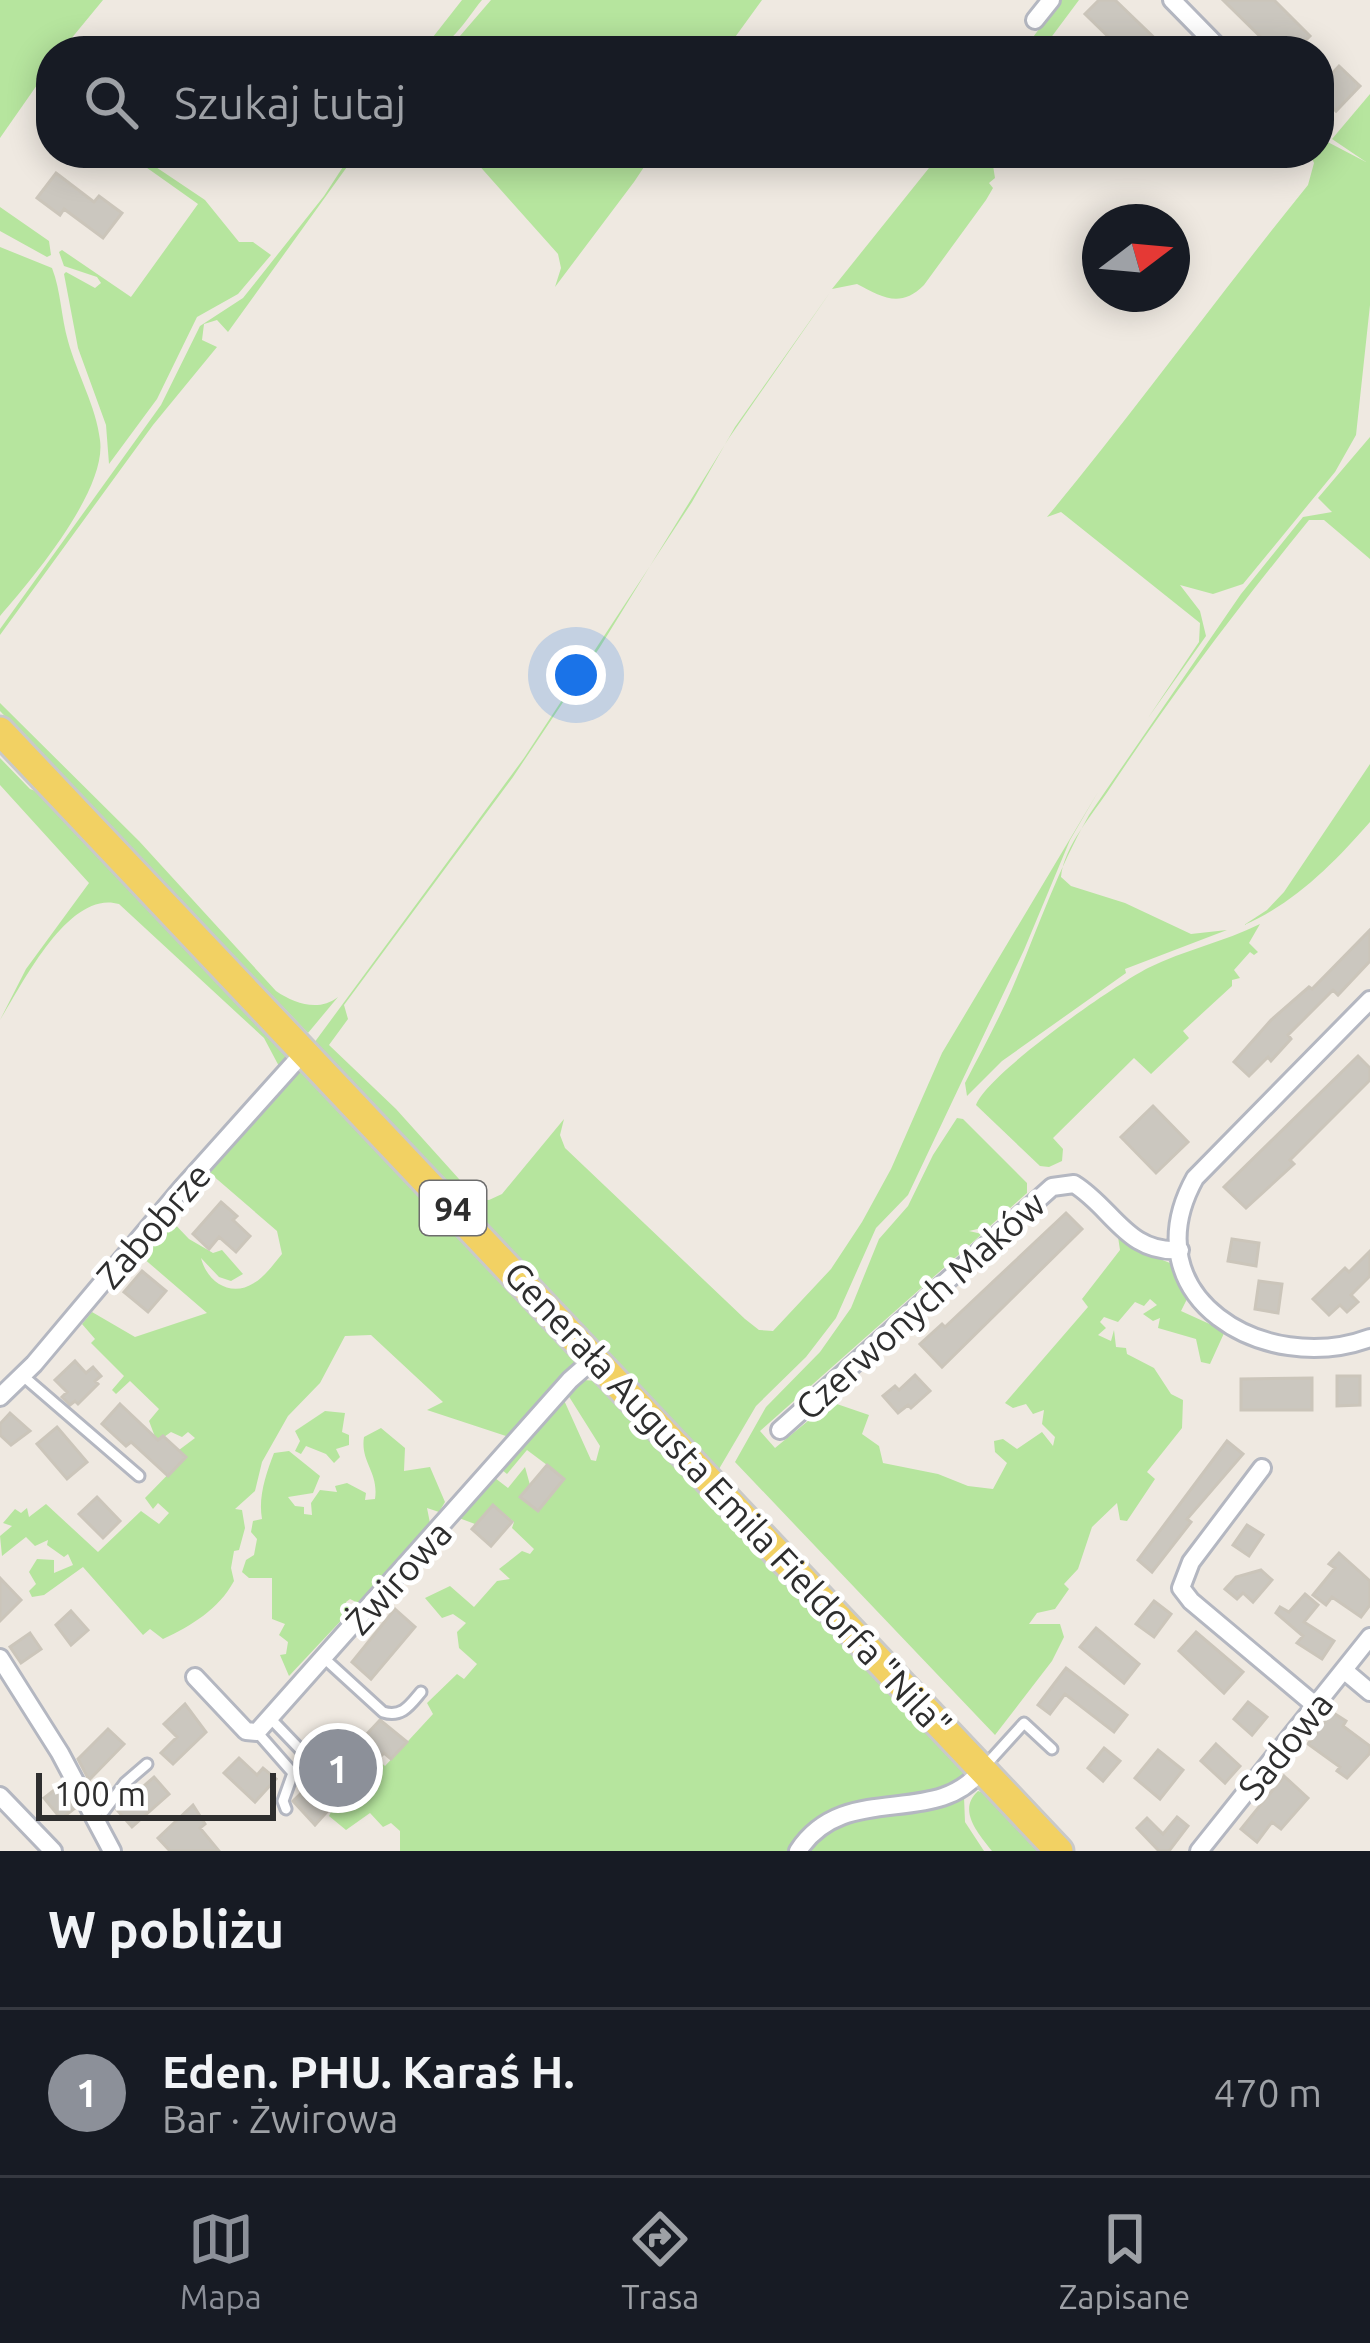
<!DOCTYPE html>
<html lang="pl">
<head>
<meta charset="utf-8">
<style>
  :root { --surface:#171b24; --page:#242831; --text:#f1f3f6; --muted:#9ea1a6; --line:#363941; --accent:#8c9099 }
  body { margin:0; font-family:Ubuntu,sans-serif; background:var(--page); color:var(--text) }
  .compass { position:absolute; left:1082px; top:204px; width:108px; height:108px; border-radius:50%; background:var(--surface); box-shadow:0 6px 30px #0003; rotate:74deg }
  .scale { position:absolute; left:36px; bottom:30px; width:240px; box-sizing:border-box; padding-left:12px; border:6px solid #2e2e2e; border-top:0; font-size:33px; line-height:42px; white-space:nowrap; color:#2e2e2e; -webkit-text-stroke:9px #fff; paint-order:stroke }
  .you { position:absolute; left:576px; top:675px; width:42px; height:42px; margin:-30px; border:9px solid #fff; border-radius:50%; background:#1a73e8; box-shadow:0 0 0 18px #1a73e833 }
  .badge { display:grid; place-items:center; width:78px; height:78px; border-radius:50%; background:var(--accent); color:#fff; font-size:39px; font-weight:700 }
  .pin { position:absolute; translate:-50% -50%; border:6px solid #fff; box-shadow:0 3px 12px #0006 }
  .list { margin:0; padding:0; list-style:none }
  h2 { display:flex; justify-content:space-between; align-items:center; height:156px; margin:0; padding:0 48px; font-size:51px }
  h2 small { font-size:39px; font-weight:400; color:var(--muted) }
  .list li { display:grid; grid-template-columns:78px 1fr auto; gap:36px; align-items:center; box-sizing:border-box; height:168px; padding:0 48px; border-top:3px solid var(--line) }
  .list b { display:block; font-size:45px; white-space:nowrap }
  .list p { margin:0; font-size:39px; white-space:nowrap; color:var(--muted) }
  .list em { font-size:39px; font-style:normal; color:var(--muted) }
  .icon { flex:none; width:66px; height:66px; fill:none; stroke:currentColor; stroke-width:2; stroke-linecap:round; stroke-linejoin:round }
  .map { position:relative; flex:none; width:1370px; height:1851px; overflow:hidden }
  .search { position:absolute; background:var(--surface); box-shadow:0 6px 30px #0003; left:36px; right:36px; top:36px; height:132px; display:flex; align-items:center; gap:30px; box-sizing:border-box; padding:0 42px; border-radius:48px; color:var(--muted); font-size:45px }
  .sheet { height:324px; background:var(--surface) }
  nav { display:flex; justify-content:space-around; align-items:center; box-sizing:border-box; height:168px; border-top:3px solid var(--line); background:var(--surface); font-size:33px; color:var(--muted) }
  nav a { display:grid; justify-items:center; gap:6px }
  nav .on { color:var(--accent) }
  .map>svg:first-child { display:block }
  .green { fill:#b6e59e }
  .building { fill:#cbc7bf; stroke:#cbc5ba; stroke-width:3 }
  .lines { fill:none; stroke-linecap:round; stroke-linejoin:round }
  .lane-casing { stroke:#b4b7c1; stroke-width:15 }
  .street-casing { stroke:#b4b7c1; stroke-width:22 }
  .primary-casing { stroke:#c9c9c9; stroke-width:33 }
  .lane { stroke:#fff; stroke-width:9 }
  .street { stroke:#fff; stroke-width:16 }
  .primary { stroke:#f2d163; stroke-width:27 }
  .labels { text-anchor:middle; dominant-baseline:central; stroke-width:10; stroke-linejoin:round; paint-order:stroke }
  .shield { fill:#fff; stroke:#6d6d6d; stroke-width:3 }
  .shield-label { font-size:33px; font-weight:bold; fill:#2e2e2e }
  .street-label { font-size:36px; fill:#2e2e2e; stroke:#fff }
</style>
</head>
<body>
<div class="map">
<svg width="1370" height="1851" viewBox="0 0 1370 1851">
  <rect width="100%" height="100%" fill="#efe9e1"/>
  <path class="green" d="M0 0H103L61 51H51V65L0 138Z
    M462 0H482C465 20 450 51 422 51Z
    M491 0H762L725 51H447Z
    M1060 0H1079L1041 51H1023Z
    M1370 94V305L1356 435 1335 472 1243 584 1213 594 1180 585 1200 611 1206 636 1148 718 1199 642 1200 623 1061 512 1047 517C1133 413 1219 295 1308 185L1314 163 1311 156 1304 155 1291 165 1267 153H1319L1320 138 1366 162 1332 139Z
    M126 153H135L205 200 239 242H253L271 255 238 294 197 317 157 399 109 464 106 425 78 348 64 274 66 272 95 288 101 283 97 277 64 266 59 252 62 250 131 297 198 204Z
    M352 153H357L228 332 217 320 204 324 202 340 217 347 153 425 0 635V629L161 405 200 326 243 298 324 196Z
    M468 153H653L642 162 644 167 634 182 555 287 561 268 558 254Z
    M941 153H991L995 178 989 183 993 188 986 200 924 285C900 309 882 297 857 284L832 289Z
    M0 207 49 241 51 255 47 257 0 231Z
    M0 247 52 268C61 291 61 317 68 341 77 374 96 406 100 440 107 490 33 578 0 616Z
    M831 291 729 438 600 647 513 777 344 1005 348 1019 329 1045 396 1109 477 1199 489 1200 502 1194 564 1119 560 1135 565 1148 745 1319 759 1330 773 1331 831 1269 862 1222 891 1169 942 1053 1098 792 1070 840 1024 950 908 1195 876 1228 836 1318 806 1357 756 1406 719 1469 314 1043 524 758 692 502 735 427Z
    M1370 437V559L1324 520H1309C1239 606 1172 695 1110 788 1093 814 1064 846 1061 877L1071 886 1125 903 1191 934 1227 930 1125 969 1126 973 1002 1061 967 1096 965 1083C981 1052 998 1021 1012 989 1037 931 1057 871 1089 815L1241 594 1303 517 1332 512 1318 498Z
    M0 703 139 841 276 991C295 1004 319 1012 338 997L308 1033 0 711Z
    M0 758 30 789 44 794 288 1051 281 1070 264 1038 119 904C69 889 23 983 0 1020L26 969 89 883 0 785Z
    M1370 764V822C1334 863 1295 903 1244 925L1267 910 1284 892Z
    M1260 924 1249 943 1258 952 1254 955 1250 952 1234 970 1240 978 1232 980V986L1183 1031 1189 1038 1151 1074 1134 1058 1053 1138 1063 1149 1062 1161 1049 1167 1040 1166 976 1105C988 1073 1113 986 1148 968 1184 950 1224 942 1260 924Z
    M306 1071 576 1355 575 1363 509 1437 427 1410 443 1402 371 1335 345 1336 320 1383 288 1416 262 1462 255 1491 235 1509 242 1510 245 1528 239 1550 234 1551 231 1568 234 1581C219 1609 191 1626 163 1639L150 1629 143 1635 83 1567 44 1595 32 1597 29 1591 36 1584 29 1572 37 1559 54 1560V1573L73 1565 68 1554 64 1557 47 1545 48 1540 35 1546 26 1537 2 1556 0 1536 12 1526 3 1523 15 1509 21 1513 27 1508 29 1517 46 1504 98 1552 141 1511 159 1524 169 1513 158 1503 153 1509 145 1498 185 1457 179 1450 195 1438 188 1432 182 1437 171 1432 157 1442 149 1421 159 1409 130 1381 116 1394 112 1390 124 1376 91 1343 95 1339 82 1324 92 1312 135 1337 207 1313 135 1251 166 1215 189 1239 213 1253 222 1250 243 1274 231 1281 219 1277 201 1258C207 1282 231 1298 254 1283 265 1277 274 1263 282 1254L277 1231 211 1174 201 1175 294 1072Z
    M957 1118 963 1119 1027 1183V1193L990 1226 969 1231 982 1234 760 1431 775 1448 831 1402 869 1415 862 1434 879 1446 883 1463 938 1474 968 1486 993 1489 1007 1463 995 1452 994 1441 1003 1439 1017 1449 1042 1432 1053 1446 1055 1437 1042 1424 1044 1410 1033 1414 1026 1404 1013 1408 1005 1403 1088 1307 1082 1299 1120 1250 1117 1230 1140 1251 1175 1265 1187 1299 1181 1311 1225 1331 1210 1364 1201 1362 1196 1339 1158 1328 1160 1318 1153 1321 1143 1314 1157 1305 1150 1299 1144 1306 1135 1302 1118 1322 1104 1317 1100 1322 1106 1328 1098 1335 1111 1341 1114 1330 1116 1347 1126 1348 1127 1354 1154 1368 1171 1394 1183 1400 1182 1428 1147 1472 1155 1479 1127 1521 1120 1520 1117 1503 1092 1527 1078 1569 1064 1584 1069 1589 1055 1609 1037 1613 1029 1624H1060L1064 1637 1052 1661 995 1735 735 1462 766 1407 820 1352 851 1308 879 1239 908 1206 933 1155Z
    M584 1380 596 1381 961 1763 966 1777 954 1790C900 1798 818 1794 791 1851H400V1831L391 1823 383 1827 370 1813 346 1830 329 1816 335 1804 330 1797 337 1793 350 1804 375 1777 358 1753 369 1752 385 1766 433 1714 427 1703 457 1674 464 1679 477 1664 459 1648 457 1632 466 1623 453 1614 442 1618 425 1598 450 1586 474 1607 497 1581 510 1579 499 1569 522 1551 530 1554 534 1549 512 1528 514 1522 493 1505 475 1524 459 1518 495 1478 508 1488 525 1467 530 1485 521 1497 538 1510 557 1487 547 1465 527 1450 507 1474 502 1470 563 1398 591 1460 596 1461 600 1446 568 1395Z
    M325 1411 345 1413 342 1432 349 1435V1445L336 1449 340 1457 334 1463 326 1454 306 1446 301 1454 295 1451 300 1441 295 1431Z
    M381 1428 405 1448 404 1471 430 1467 445 1502 439 1512 427 1508 430 1523 358 1603 350 1599 346 1602 351 1610 289 1676 280 1655 286 1654 288 1642 279 1635 285 1624 272 1619V1578H249L242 1572 246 1560 254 1555 257 1539 251 1532 253 1521 262 1519C258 1497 266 1474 274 1453L289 1451 320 1476 313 1493 288 1497 295 1506 304 1507V1514L312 1515 311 1503 320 1490 337 1492 335 1486 347 1483 366 1493 365 1500 375 1499C379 1472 360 1462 364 1437Z
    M978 1791 990 1795 1046 1851H992C978 1833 957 1810 978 1791Z
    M964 1797 965 1822 984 1851H803L840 1820Z"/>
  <path class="building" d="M1099 0H1115L1168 51H1123L1085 14Z
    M1223 0H1274L1310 36 1295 51H1275Z
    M1339 66 1360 86 1336 111 1319 94V87Z
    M56 173 94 202 99 196 122 213 103 238 64 209 60 215 37 198Z
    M1370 930V961L1338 995 1333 990 1288 1035 1291 1039 1271 1061 1268 1057 1249 1076 1234 1062 1271 1020 1309 987 1312 989Z
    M1358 1056 1370 1068V1080L1290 1160 1294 1164 1246 1208 1224 1187Z
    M1153 1106 1188 1142 1156 1173 1121 1137Z
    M221 1202 237 1216 233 1220 250 1236 236 1252 219 1237 209 1249 193 1234Z
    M1066 1213 1082 1229 942 1367 920 1344 942 1324 945 1327Z
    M1232 1239 1259 1243 1256 1266 1228 1261Z
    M1370 1251V1276L1351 1295 1358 1302 1347 1312 1340 1305 1329 1315 1313 1299 1345 1268 1349 1272Z
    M142 1271 166 1291 148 1312 124 1292Z
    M1259 1281 1282 1284 1278 1313 1255 1309Z
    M75 1361 86 1373 93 1367 101 1376 95 1381 98 1384 78 1404 75 1401 70 1405 62 1397 67 1392 55 1380Z
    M915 1375 930 1391 911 1408 908 1405 898 1413 883 1396 895 1386 899 1390Z
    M1337 1376H1360V1405L1337 1406Z
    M1312 1378V1410H1241V1379Z
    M120 1404 158 1440 163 1436 186 1457 168 1476 131 1442 126 1446 102 1424Z
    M10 1413 30 1431 11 1445 0 1435V1424Z
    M57 1427 87 1462 67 1479 37 1444Z
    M1227 1441 1243 1454 1187 1519 1191 1522 1152 1572 1138 1560Z
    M547 1465 564 1479 538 1511 520 1497Z
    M97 1497 120 1521 103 1538 79 1514Z
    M493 1505 512 1522 491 1546 472 1529Z
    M1247 1525 1263 1535 1249 1556 1233 1545Z
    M1339 1553 1370 1581V1605L1361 1617 1332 1597 1326 1605 1313 1595 1335 1568 1329 1564Z
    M1261 1570 1272 1580 1253 1602 1243 1593 1237 1599 1225 1589 1236 1577Z
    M0 1578 21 1600 0 1621Z
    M1305 1594 1318 1605 1304 1622 1334 1641 1322 1659 1297 1643 1303 1636 1276 1613 1280 1607 1289 1612Z
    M1154 1601 1171 1614 1154 1637 1136 1624Z
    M395 1609 415 1627 371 1679 352 1662Z
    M71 1611 88 1630 71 1645 56 1625Z
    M1096 1628 1139 1664 1124 1683 1080 1647Z
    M1196 1632 1243 1672 1224 1693 1179 1651Z
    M30 1633 41 1649 21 1663 10 1647Z
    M1066 1668 1127 1715 1114 1732 1065 1694 1050 1714 1038 1705Z
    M1248 1702 1267 1717 1252 1735 1234 1719Z
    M185 1704 206 1732 173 1764 161 1753 177 1737 164 1724Z
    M1332 1712 1346 1721 1343 1726 1370 1746V1753L1347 1778 1337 1771 1340 1767 1308 1744Z
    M380 1720 407 1742 391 1759 384 1753 381 1756 370 1747 374 1742 366 1735Z
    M108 1729 124 1744 89 1780 78 1759Z
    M1216 1744 1240 1766 1225 1783 1201 1761Z
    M1104 1748 1120 1761 1103 1781 1088 1768Z
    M338 1750 356 1766 328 1799 334 1804 315 1825 293 1801 323 1772 322 1759 328 1752 333 1755Z
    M1158 1750 1183 1770 1160 1799 1135 1778Z
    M239 1758 257 1775 263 1768 276 1779 255 1802 224 1773Z
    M1284 1776 1308 1798 1281 1829 1272 1822 1257 1842 1241 1829Z
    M154 1777 169 1794 132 1827 117 1810Z
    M62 1784 75 1808 61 1819 44 1798Z
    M193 1805 205 1824 200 1828 219 1851H170L158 1838Z
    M1177 1817 1188 1826 1169 1851H1159L1137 1828 1147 1818 1163 1834Z"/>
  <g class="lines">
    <g class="lane-casing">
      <path id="lane" d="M23 1376 139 1476
        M325 1659 383 1712C402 1718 410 1705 421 1692
        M270 1718 316 1766
        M257 1732 293 1773 283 1801 286 1809
        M985 1766 1024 1723 1052 1749
        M104 1811 125 1783 147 1764"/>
    </g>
    <g class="street-casing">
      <path id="street" d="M1172 0 1222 51
        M1035 20 1051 0
        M1370 1000 1195 1178C1129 1297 1265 1377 1370 1338
        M0 1397 34 1364 182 1188 304 1052
        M780 1430 1052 1187 1074 1184C1113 1208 1127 1254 1180 1250
        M1262 1468 1191 1562 1181 1588 1191 1601 1316 1706
        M0 1658 60 1753 112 1851
        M1345 1671 1370 1692
        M195 1677 246 1731 257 1732 570 1380 595 1358
        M0 1796 53 1851
        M798 1851C845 1779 937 1830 982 1769
        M1199 1851 1370 1637"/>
    </g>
    <g class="primary-casing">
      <path id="primary" d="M0 731 1059 1851"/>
    </g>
    <use href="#lane" class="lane"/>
    <use href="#street" class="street"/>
    <use href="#primary" class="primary"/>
  </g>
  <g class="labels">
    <rect class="shield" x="420" y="1181" width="66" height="54" rx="9"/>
    <g class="shield-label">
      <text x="453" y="1208">94</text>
    </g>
    <g class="street-label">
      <text transform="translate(153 1225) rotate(-49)">Zabobrze</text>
      <text transform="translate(920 1305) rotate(-42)">Czerwonych Maków</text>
      <text transform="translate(728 1499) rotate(47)">Generała Augusta Emila Fieldorfa "Nila"</text>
      <text transform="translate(398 1577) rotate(-48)">Żwirowa</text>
      <text transform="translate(1285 1745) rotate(-51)">Sadowa</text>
    </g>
  </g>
</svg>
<svg class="compass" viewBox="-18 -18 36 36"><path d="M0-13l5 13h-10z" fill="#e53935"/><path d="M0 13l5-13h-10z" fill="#9ea1a6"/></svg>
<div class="scale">100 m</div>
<div class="you"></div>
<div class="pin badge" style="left:338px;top:1768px">1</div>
<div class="search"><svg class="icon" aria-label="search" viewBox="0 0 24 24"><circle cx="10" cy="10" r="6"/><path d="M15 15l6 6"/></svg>Szukaj tutaj</div>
</div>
<section class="sheet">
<h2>W pobliżu<small></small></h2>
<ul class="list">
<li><span class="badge">1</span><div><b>Eden. PHU. Karaś H.</b><p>Bar · Żwirowa</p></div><em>470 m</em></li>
</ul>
</section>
<nav>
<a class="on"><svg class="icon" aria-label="map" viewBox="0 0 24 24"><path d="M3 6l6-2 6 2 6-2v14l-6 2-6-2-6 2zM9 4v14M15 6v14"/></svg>Mapa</a>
<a><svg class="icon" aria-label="directions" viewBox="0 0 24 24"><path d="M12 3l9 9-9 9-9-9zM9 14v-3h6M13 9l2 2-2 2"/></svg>Trasa</a>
<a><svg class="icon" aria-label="saved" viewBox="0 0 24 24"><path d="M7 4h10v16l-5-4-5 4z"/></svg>Zapisane</a>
</nav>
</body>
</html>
